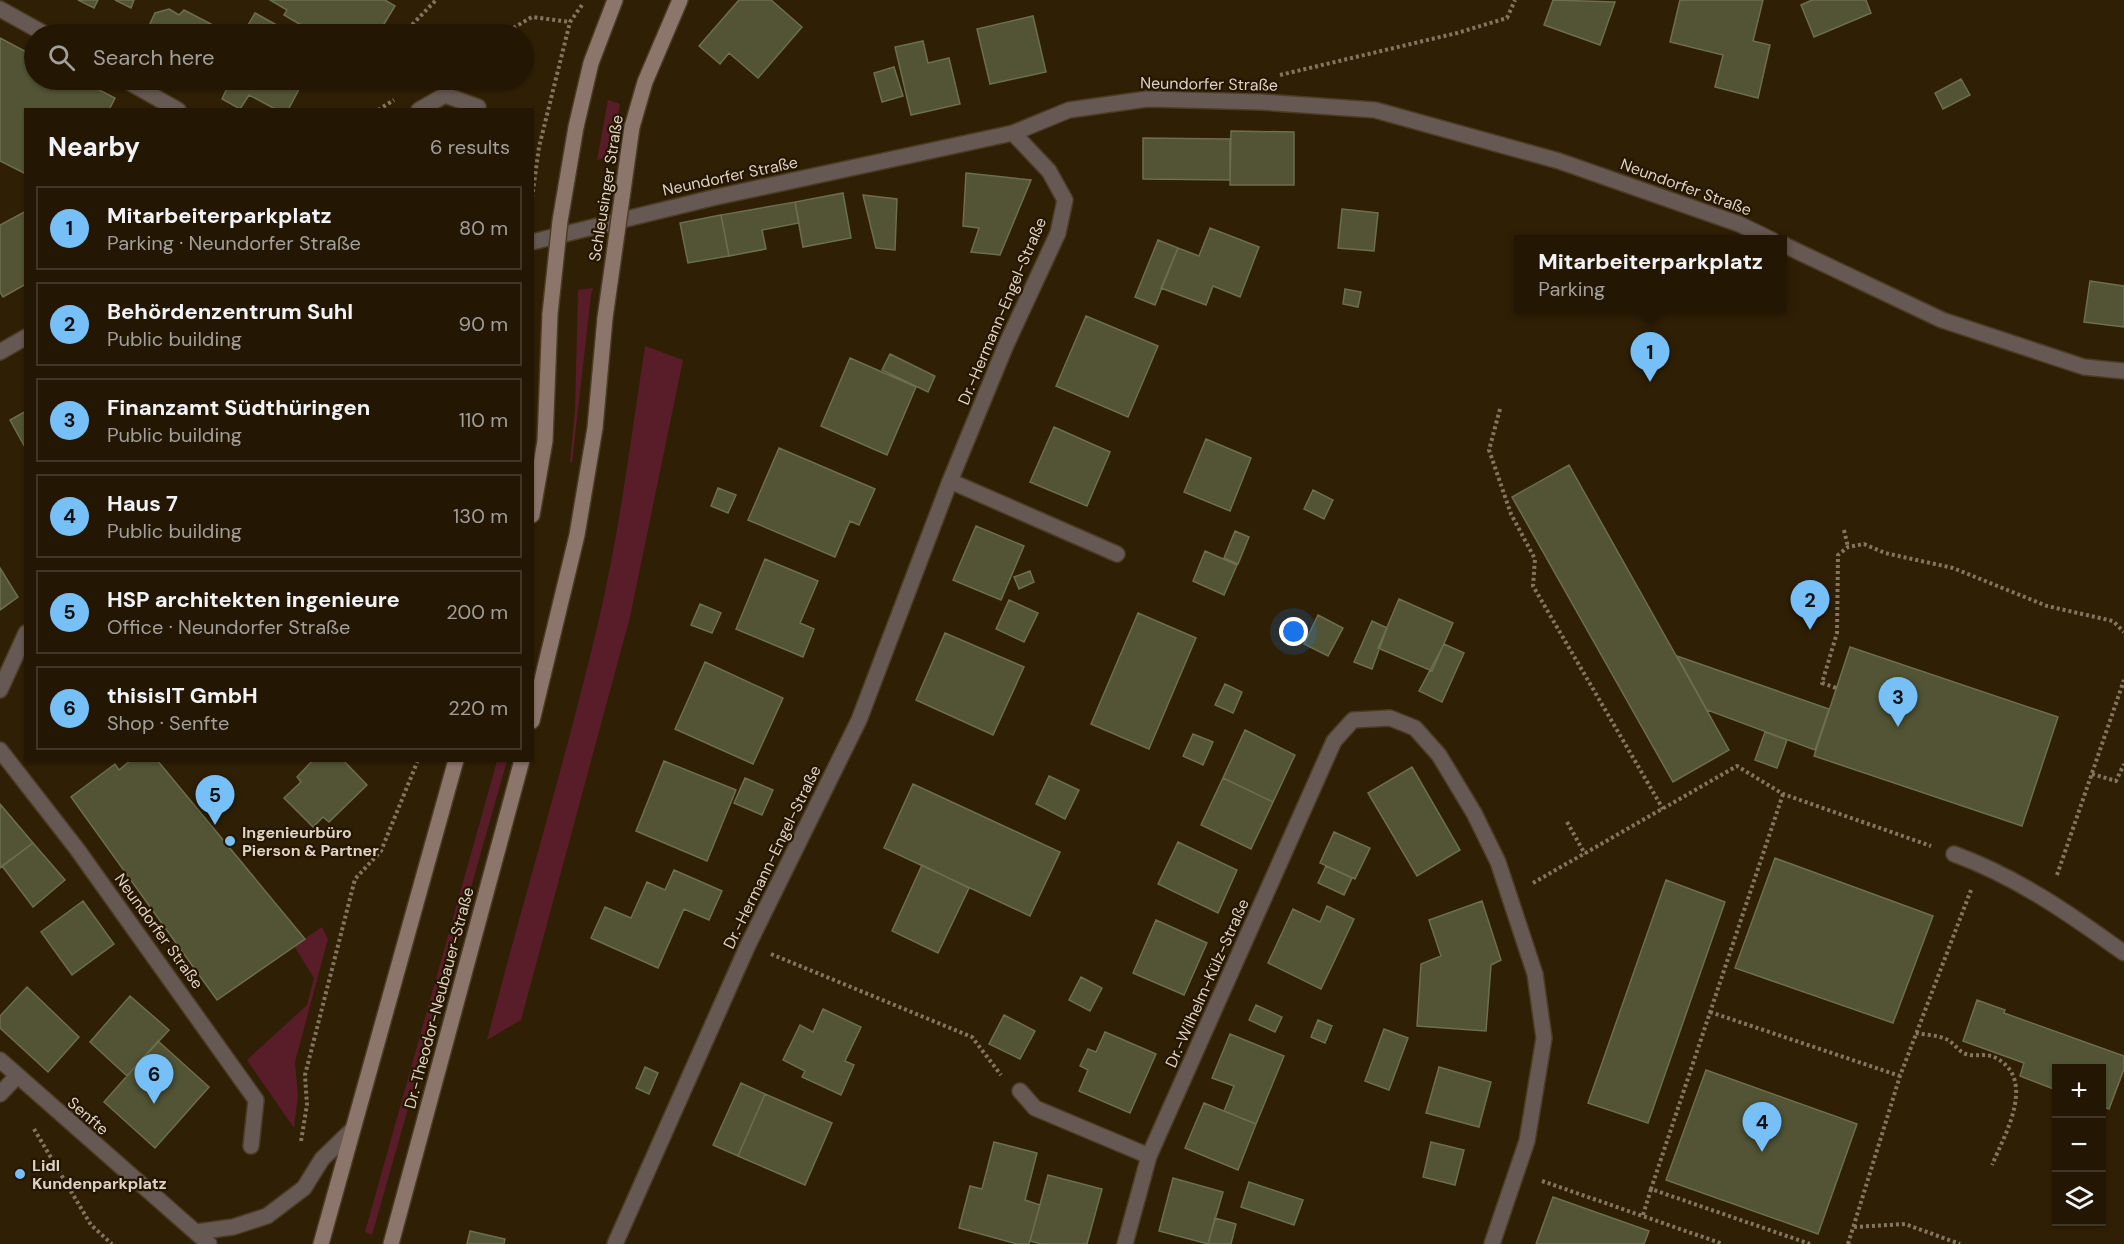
<!DOCTYPE html>
<html lang="en">
<head>
<meta charset="utf-8">
<style>
  :root { --surface:#231704; --page:#2b200e; --text:#f1f3f6; --muted:#a39f9a; --line:#403626; --accent:#76c0f7 }
  body { margin:0; font-family:"DM Sans",sans-serif; background:var(--page); color:var(--text) }
  .controls { position:absolute; right:18px; bottom:18px; display:grid; overflow:hidden; border-radius:0px; box-shadow:0 2px 4px #0004 }
  .controls button { width:54px; height:54px; display:grid; place-items:center; padding:0; border:0; border-bottom:2px solid var(--line); background:var(--surface); color:var(--text); font:30px sans-serif }
  .you { position:absolute; left:1294px; top:632px; width:21px; height:21px; margin:-15px; border:4px solid #fff; border-radius:50%; background:#1a73e8; box-shadow:0 0 0 9px #1a73e833 }
  .badge { display:grid; place-items:center; width:39px; height:39px; border-radius:50%; background:var(--accent); color:#111; font-size:20px; font-weight:700 }
  .pin { position:absolute; translate:-50% -50px; filter:drop-shadow(0 2px 3px #0008) }
  .pin::after { content:''; position:absolute; top:32px; width:21px; height:18px; background:inherit; clip-path:polygon(0 0,100% 0,50% 100%) }
  .popup { position:absolute; left:1514px; top:235px; width:273px; height:78px; box-sizing:border-box; display:grid; place-content:center; border-radius:0px; background:var(--surface); filter:drop-shadow(0 2px 4px #0005); font-size:20px; white-space:nowrap; color:var(--muted) }
  .popup b { font-size:22px; color:var(--text) }
  .popup::after { content:''; position:absolute; left:50%; top:100%; margin-left:-12px; border:12px solid transparent; border-top-color:var(--surface) }
  .list { margin:0; padding:0; list-style:none }
  h2 { display:flex; justify-content:space-between; align-items:center; height:78px; margin:0; padding:0 24px; font-size:26px }
  h2 small { font-size:20px; font-weight:400; color:var(--muted) }
  .list li { display:grid; grid-template-columns:39px 1fr auto; gap:18px; align-items:center; box-sizing:border-box; height:84px; margin:0 12px 12px; padding:0 12px; border:2px solid var(--line); border-radius:0px }
  .list b { display:block; font-size:22px; white-space:nowrap }
  .list p { margin:0; font-size:20px; white-space:nowrap; color:var(--muted) }
  .list em { font-size:20px; font-style:normal; color:var(--muted) }
  .icon { flex:none; width:33px; height:33px; fill:none; stroke:currentColor; stroke-width:2; stroke-linecap:round; stroke-linejoin:round }
  .map { position:relative; flex:none; width:2124px; height:1244px; overflow:hidden }
  .search { position:absolute; background:var(--surface); box-shadow:0 2px 4px #0004; left:24px; top:24px; width:510px; height:66px; display:flex; align-items:center; gap:15px; box-sizing:border-box; padding:0 21px; border-radius:33px; color:var(--muted); font-size:22px }
  .panel { position:absolute; background:var(--surface); box-shadow:0 2px 4px #0004; left:24px; top:108px; width:510px; height:654px; border-radius:0px }
  .map>svg:first-child { display:block }
  .green { fill:#581d28 }
  .building { fill:#525435; stroke:#6c6e4f; stroke-width:1.5 }
  .lines { fill:none; stroke-linecap:round; stroke-linejoin:round }
  .lane-casing { stroke:#4b3c24; stroke-width:18 }
  .street-casing { stroke:#4b3c24; stroke-width:18 }
  .secondary-casing { stroke:#4b3c24; stroke-width:18 }
  .path { stroke:#837661; stroke-width:4; stroke-dasharray:3 3; stroke-linecap:butt }
  .lane { stroke:#665852; stroke-width:15 }
  .street { stroke:#665852; stroke-width:15 }
  .secondary { stroke:#8c766c; stroke-width:15 }
  .secondary-bridge-casing { stroke:#4b3c24; stroke-width:18; stroke-linecap:butt }
  .secondary-bridge { stroke:#8c766c; stroke-width:15 }
  .poi-dot { fill:#76c0f7; stroke:#251600; stroke-width:2 }
  .labels { text-anchor:middle; dominant-baseline:central; stroke-width:4.5; stroke-linejoin:round; paint-order:stroke }
  .street-label { font-size:16px; fill:#ddd3c4; stroke:#251600 }
  .poi-label { font-size:16px; font-weight:bold; fill:#ddd3c4; stroke:#251600; text-anchor:start }
</style>
</head>
<body>
<div class="map">
<svg width="2124" height="1244" viewBox="0 0 2124 1244">
  <rect width="100%" height="100%" fill="#2f1f05"/>
  <path class="green" d="M608 100 620 104 611 156 597 160Z
    M593 288 591 295 572 463 570 462 575 410 578 290Z
    M645 346 683 360 630 617 521 1020 487 1040C523 899 566 760 599 619 620 529 631 437 645 346Z
    M497 761H507L372 1235 365 1232Z
    M322 927 328 939 295 1062 298 1096 294 1128 247 1060 307 1005 314 978 294 946Z"/>
  <path class="building" d="M78 0H98L94 8Z
    M115 0H134L131 8Z
    M270 0H385L395 6 378 34H316L284 15 287 10Z
    M739 0H771L802 27 758 78 729 53 720 64 699 46Z
    M1553 0 1615 2 1600 45 1544 25Z
    M1680 0H1763L1753 41 1770 45 1758 98 1715 87 1723 55 1670 42Z
    M1812 0H1866L1871 13 1814 37 1801 5Z
    M169 9 179 15 184 10 230 34H151L148 28 155 13Z
    M255 13 284 29 282 32 287 34H243Z
    M1033 16 1046 72 990 84 977 29Z
    M0 38 34 56V80H80L115 98 109 110H26V174L0 161Z
    M923 41 928 63 949 58 960 104 911 115 895 47Z
    M894 67 903 96 882 102 874 73Z
    M1961 79 1970 95 1943 109 1935 93Z
    M211 80H304L288 110H277L249 95 240 109 222 99 227 88Z
    M1231 131 1294 132V185H1230Z
    M1143 138 1230 139V180L1143 179Z
    M966 173 1031 180 1000 255 971 252 979 228 963 226Z
    M843 193 851 238 803 247 795 202Z
    M863 195 897 199 895 250 876 248Z
    M795 202 799 223 762 230 766 249 729 256 721 215Z
    M1342 209 1378 213 1374 251 1338 248Z
    M26 211V284L3 297 0 292V225Z
    M721 215 729 256 688 263 680 223Z
    M1210 228 1259 247 1240 297 1213 286 1206 305 1161 288 1178 248 1199 256Z
    M1158 240 1178 248 1155 305 1135 297Z
    M2090 281 2124 286V327L2084 322Z
    M1345 289 1361 292 1358 307 1343 304Z
    M1086 316 1158 346 1128 417 1056 386Z
    M890 354 935 376 928 392 882 370Z
    M850 358 916 387 887 455 821 426Z
    M26 411V449L10 420Z
    M1054 427 1110 452 1087 506 1030 482Z
    M1206 439 1251 458 1230 511 1184 492Z
    M779 448 875 489 859 525 850 521 835 557 748 520Z
    M1569 465 1729 750 1673 782 1512 497Z
    M718 488 736 495 728 513 711 506Z
    M1313 490 1333 500 1324 519 1304 509Z
    M976 526 1024 546 1001 600 953 580Z
    M1235 531 1249 537 1238 564 1224 558Z
    M1205 551 1237 565 1224 595 1193 581Z
    M765 559 818 581 800 623 814 629 803 657 736 629Z
    M0 568 18 597 0 610Z
    M1030 571 1034 582 1019 589 1014 577Z
    M1399 599 1453 623 1432 671 1378 648Z
    M1009 600 1038 613 1024 642 996 629Z
    M700 604 721 613 712 633 691 625Z
    M1138 613 1196 638 1149 749 1091 724Z
    M1318 615 1343 628 1328 656 1304 644Z
    M1372 621 1387 628 1372 669 1354 662Z
    M945 633 1024 667 993 735 916 700Z
    M1444 644 1464 653 1442 702 1419 691Z
    M1850 647 2058 717 2022 826 1814 756Z
    M1677 656 1829 709 1815 750 1707 710Z
    M705 662 783 698 753 764 675 729Z
    M1225 684 1242 692 1233 713 1215 705Z
    M1245 730 1295 755 1273 802 1223 778Z
    M1765 732 1787 740 1777 768 1755 760Z
    M1193 734 1213 742 1203 765 1183 756Z
    M131 760H157L305 939 217 1000 71 797 115 764 119 770Z
    M313 760H343L367 785 329 822 323 817 313 827 284 798 301 782 297 777Z
    M664 761 736 790 707 861 636 831Z
    M1412 767 1460 850 1417 876 1368 793Z
    M1049 776 1079 790 1065 819 1036 804Z
    M745 778 773 790 762 815 734 803Z
    M1223 778 1273 802 1251 849 1201 825Z
    M913 784 1060 852 1030 916 884 848Z
    M0 804 33 843 0 868Z
    M1334 832 1370 848 1355 879 1320 863Z
    M1178 842 1237 870 1218 913 1158 884Z
    M33 843 65 880 33 907 2 866Z
    M1775 858 1933 916 1893 1023 1735 968Z
    M922 865 969 888 938 953 892 931Z
    M1326 866 1352 878 1344 895 1318 883Z
    M674 870 722 891 709 920 684 909 658 968 591 938 605 907 631 918 647 882 665 890Z
    M1666 880 1725 902 1648 1123 1588 1103Z
    M83 901 114 944 72 975 41 932Z
    M1482 901 1501 960 1491 965 1486 1031 1417 1026 1421 964 1441 956 1429 920Z
    M1327 906 1354 919 1321 989 1268 963 1293 909 1320 922Z
    M1156 920 1207 943 1184 995 1133 973Z
    M1081 977 1102 988 1090 1011 1069 1000Z
    M27 987 79 1037 48 1072 0 1028V1016Z
    M130 996 169 1030 127 1076 90 1042Z
    M1977 1000 2005 1010 2004 1013 2124 1056V1069L2109 1109 2102 1106V1068H2056V1090L2020 1076 2024 1063 1963 1041Z
    M1256 1005 1282 1017 1275 1032 1249 1020Z
    M823 1009 861 1027 845 1061 854 1065 841 1095 802 1077 805 1071 783 1060 800 1025 813 1032Z
    M1004 1015 1035 1031 1020 1059 989 1044Z
    M1318 1020 1332 1026 1325 1043 1311 1037Z
    M1384 1029 1408 1038 1389 1090 1365 1081Z
    M1105 1032 1156 1054 1130 1113 1079 1091 1088 1070 1080 1066 1088 1049 1096 1052Z
    M1230 1034 1284 1056 1256 1124 1224 1111 1234 1086 1212 1078Z
    M158 1041 209 1087 155 1148 104 1102Z
    M645 1067 658 1073 649 1094 636 1088Z
    M1439 1067 1491 1082 1479 1127 1426 1113Z
    M1706 1070 1857 1124 1818 1234 1666 1180Z
    M741 1083 765 1094 738 1156 713 1145Z
    M765 1094 832 1123 805 1185 738 1156Z
    M1204 1103 1256 1124 1238 1170 1185 1148Z
    M994 1142 1037 1153 1025 1200 1040 1205 1029 1244H1017L959 1228 970 1186 982 1189Z
    M1431 1142 1464 1150 1455 1185 1423 1177Z
    M1048 1175 1102 1189 1087 1244H1041L1030 1241Z
    M1173 1178 1223 1192 1208 1244 1159 1231Z
    M1249 1182 1303 1200 1294 1225 1241 1207Z
    M1553 1197 1649 1231 1644 1244H1536Z
    M1215 1218 1236 1224 1231 1244H1208Z
    M470 1231 505 1239 504 1244H467Z"/>
  <g class="lines">
    <g class="lane-casing">
      <path id="lane" d="M1954 854C2017 877 2070 914 2124 953
        M0 1094 17 1076"/>
    </g>
    <g class="street-casing">
      <path id="street" d="M0 9 45 34
        M125 80 178 110
        M419 110 445 95 478 107
        M532 242 712 198 1013 133 1069 110 1147 99 1261 102 1375 110 1559 161 1739 224 1772 240
        M1782 244 1942 320 2084 367 2124 371
        M0 352 26 337
        M950 481 1117 554
        M0 690 26 633
        M0 750 77 849 256 1100 251 1146
        M0 1060 209 1244
        M1020 1091 1035 1108 1149 1156
        M196 1232 233 1227 267 1216 304 1188 322 1159 351 1131
        M615 1244 748 945 859 720 950 481 1006 345 1058 233 1065 200 1049 171 1013 133
        M1125 1244 1149 1156 1334 741 1353 720 1390 718 1415 728 1439 755 1474 813 1498 862 1535 974 1544 1038 1527 1141 1492 1244"/>
    </g>
    <g class="secondary-casing">
      <path id="secondary" d="M576 127 591 63 615 0
        M632 127 645 82 680 0
        M532 515 545 441 550 314
        M532 721 577 535 595 428 605 318
        M321 1244 456 760
        M391 1244 522 760"/>
    </g>
    <path class="path" d="M408 29 436 0
      M503 34 532 17 570 22
      M1280 75 1457 33 1507 18 1515 0
      M378 110 394 100
      M532 198 539 147 570 22 582 5
      M1500 409 1489 450 1511 514 1535 559 1533 586 1663 809
      M1844 530 1848 547
      M1836 688 1822 683 1837 633 1838 555 1848 547 1864 544 1885 553 1953 568 2047 606 2113 621 2124 632
      M2092 774 2116 781 2124 764
      M1783 794 1651 1189 1810 1244
      M1567 822 1585 854
      M2057 875 2124 680
      M1533 883 1737 766 1783 794 1931 846
      M771 954 972 1037 1001 1075
      M1710 1012 1900 1076
      M1916 1033C1926 1035 1939 1035 1948 1040 1955 1044 1959 1052 1966 1054 1975 1057 1985 1053 1994 1057 2038 1078 2005 1134 1992 1165
      M34 1129 91 1225 112 1244
      M301 1141 307 1105 305 1075 355 879 381 851 418 760
      M1542 1181 1723 1244
      M1643 1215 1651 1189
      M1854 1227 1905 1224 1960 1244
      M1848 1244 1900 1076 1971 890"/>
    <use href="#lane" class="lane"/>
    <use href="#street" class="street"/>
    <use href="#secondary" class="secondary"/>
    <g class="secondary-bridge-casing">
      <path id="secondary-bridge" d="M550 314 560 221 576 127
        M605 318 632 127"/>
    </g>
    <use href="#secondary-bridge" class="secondary-bridge"/>
  </g>
  <g class="poi-dot">
    <circle cx="230" cy="841" r="6"/>
    <circle cx="20" cy="1174" r="6"/>
  </g>
  <g class="labels">
    <g class="street-label">
      <text transform="translate(1209 84) rotate(1)">Neundorfer Straße</text>
      <text transform="translate(730 176) rotate(-12)">Neundorfer Straße</text>
      <text transform="translate(1686 187) rotate(20)">Neundorfer Straße</text>
      <text transform="translate(606 188) rotate(-81)">Schleusinger Straße</text>
      <text transform="translate(1002 311) rotate(-67)">Dr.-Hermann-Engel-Straße</text>
      <text transform="translate(772 857) rotate(-64)">Dr.-Hermann-Engel-Straße</text>
      <text transform="translate(159 931) rotate(54)">Neundorfer Straße</text>
      <text transform="translate(1207 983) rotate(-66)">Dr.-Wilhelm-Külz-Straße</text>
      <text transform="translate(439 998) rotate(-75)">Dr.-Theodor-Neubauer-Straße</text>
      <text transform="translate(88 1116) rotate(41)">Senfte</text>
    </g>
    <g class="poi-label">
      <text x="242" y="832">Ingenieurbüro<tspan x="242" dy="18">Pierson &amp; Partner</tspan></text>
      <text x="32" y="1165">Lidl<tspan x="32" dy="18">Kundenparkplatz</tspan></text>
    </g>
  </g>
</svg>
<div class="controls">
<button>+</button>
<button>−</button>
<button><svg class="icon" aria-label="layers" viewBox="0 0 24 24"><path d="M12 4l9 5-9 5-9-5zM3 14l9 5 9-5"/></svg></button>
</div>
<div class="you"></div>
<div class="pin badge" style="left:1650px;top:382px">1</div>
<div class="popup"><b>Mitarbeiterparkplatz</b>Parking</div>
<div class="pin badge" style="left:1810px;top:630px">2</div>
<div class="pin badge" style="left:1898px;top:727px">3</div>
<div class="pin badge" style="left:1762px;top:1152px">4</div>
<div class="pin badge" style="left:215px;top:825px">5</div>
<div class="pin badge" style="left:154px;top:1104px">6</div>
<div class="search"><svg class="icon" aria-label="search" viewBox="0 0 24 24"><circle cx="10" cy="10" r="6"/><path d="M15 15l6 6"/></svg>Search here</div>
<section class="panel">
<h2>Nearby<small>6 results</small></h2>
<ul class="list">
<li><span class="badge">1</span><div><b>Mitarbeiterparkplatz</b><p>Parking · Neundorfer Straße</p></div><em>80 m</em></li>
<li><span class="badge">2</span><div><b>Behördenzentrum Suhl</b><p>Public building</p></div><em>90 m</em></li>
<li><span class="badge">3</span><div><b>Finanzamt Südthüringen</b><p>Public building</p></div><em>110 m</em></li>
<li><span class="badge">4</span><div><b>Haus 7</b><p>Public building</p></div><em>130 m</em></li>
<li><span class="badge">5</span><div><b>HSP architekten ingenieure</b><p>Office · Neundorfer Straße</p></div><em>200 m</em></li>
<li><span class="badge">6</span><div><b>thisisIT GmbH</b><p>Shop · Senfte</p></div><em>220 m</em></li>
</ul>
</section>
</div>
</body>
</html>
